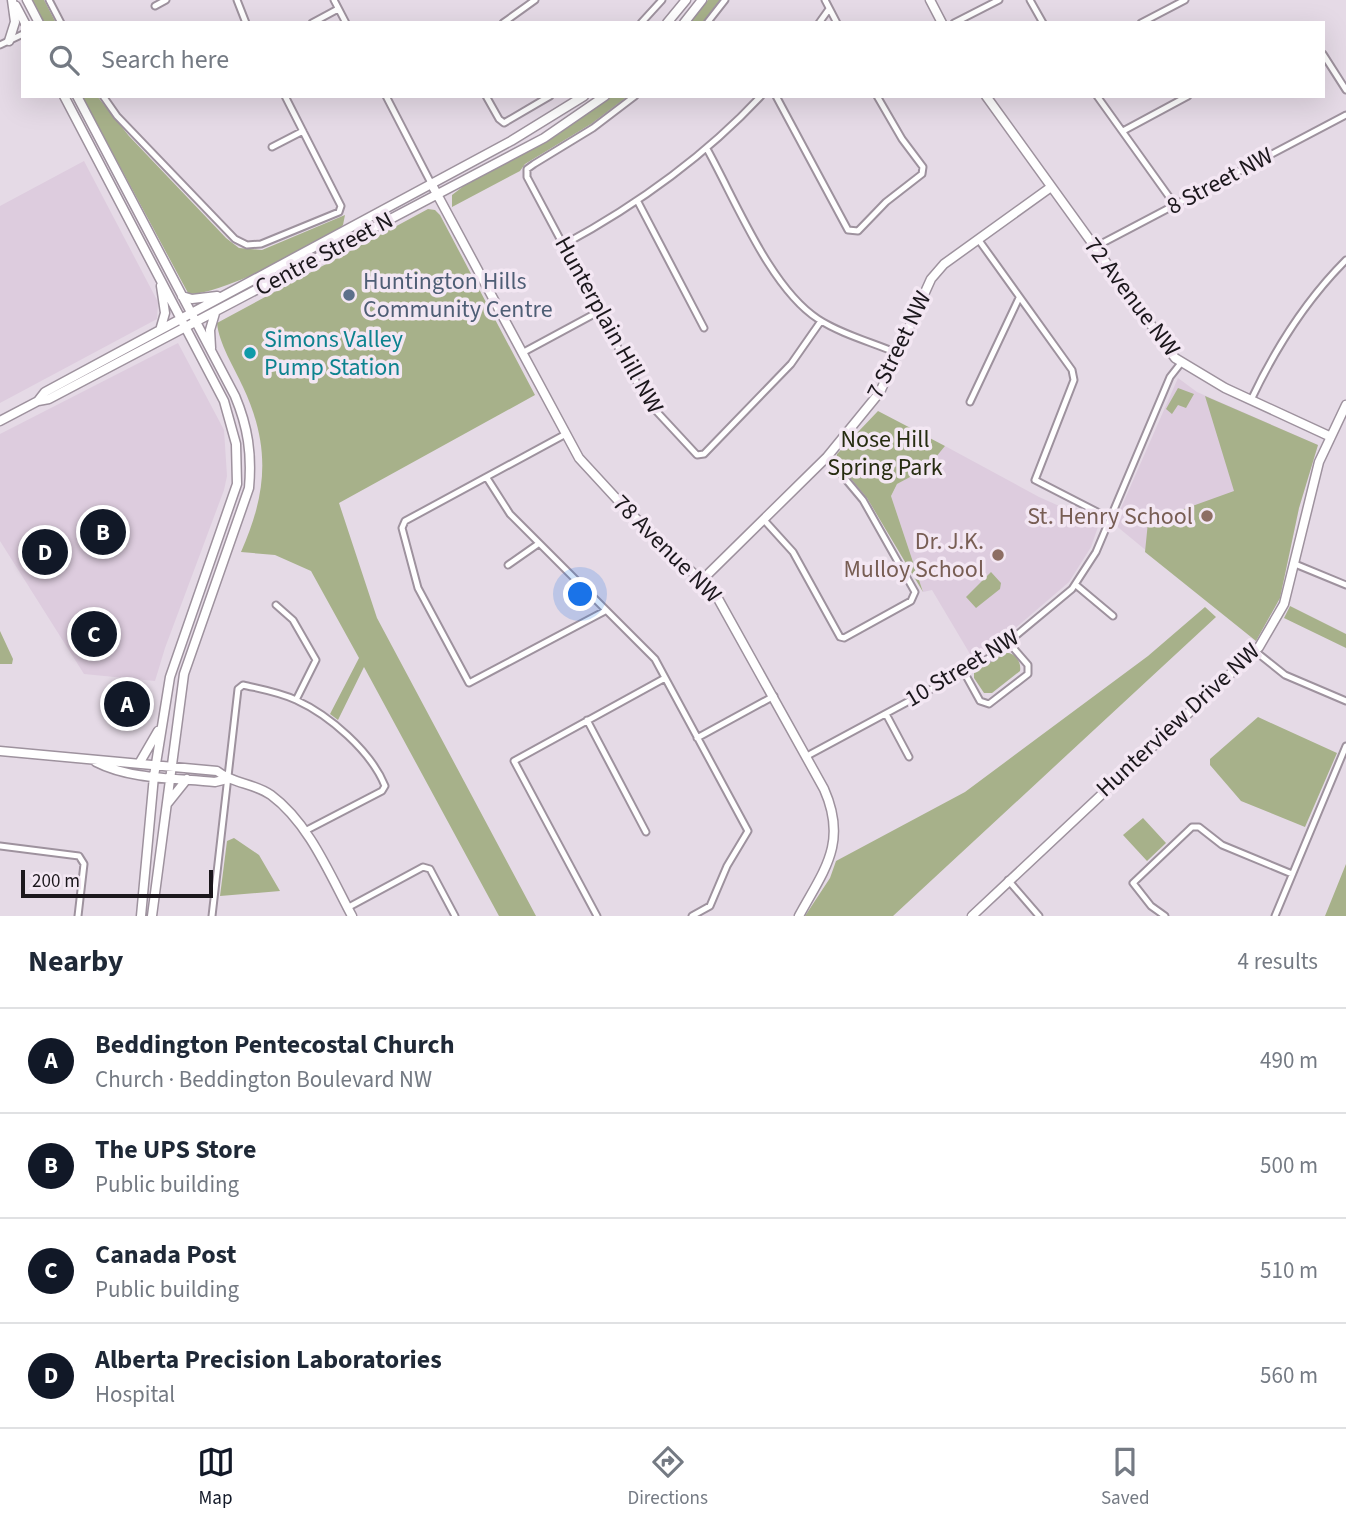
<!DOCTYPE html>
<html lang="en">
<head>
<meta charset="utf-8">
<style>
  :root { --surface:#fff; --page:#f6f6f7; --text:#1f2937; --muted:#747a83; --line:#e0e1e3; --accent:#111827 }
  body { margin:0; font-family:"Source Sans 3",sans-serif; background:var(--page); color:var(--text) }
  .scale { position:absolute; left:21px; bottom:18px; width:192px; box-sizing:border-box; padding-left:7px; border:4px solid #1b171c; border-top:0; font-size:19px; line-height:24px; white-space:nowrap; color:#1b171c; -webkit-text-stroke:5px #f3e7f3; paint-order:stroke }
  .you { position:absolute; left:581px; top:595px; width:24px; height:24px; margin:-18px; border:5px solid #fff; border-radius:50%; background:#1a73e8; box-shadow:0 0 0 10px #1a73e833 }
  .badge { display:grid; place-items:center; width:46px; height:46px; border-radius:50%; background:var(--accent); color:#fff; font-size:23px; font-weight:700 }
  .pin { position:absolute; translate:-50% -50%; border:4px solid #fff; box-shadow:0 2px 7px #0006 }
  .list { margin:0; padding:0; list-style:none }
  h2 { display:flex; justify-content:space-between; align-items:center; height:91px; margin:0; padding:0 28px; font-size:30px }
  h2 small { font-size:23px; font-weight:400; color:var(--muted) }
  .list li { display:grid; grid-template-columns:46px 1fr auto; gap:21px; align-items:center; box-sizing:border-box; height:105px; padding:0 28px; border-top:2px solid var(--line) }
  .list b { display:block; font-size:26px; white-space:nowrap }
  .list p { margin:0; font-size:23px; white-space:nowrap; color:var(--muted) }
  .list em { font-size:23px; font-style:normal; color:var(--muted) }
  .icon { flex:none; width:38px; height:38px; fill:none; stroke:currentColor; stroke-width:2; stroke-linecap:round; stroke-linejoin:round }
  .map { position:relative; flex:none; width:1346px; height:916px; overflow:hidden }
  .search { position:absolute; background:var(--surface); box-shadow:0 7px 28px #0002; left:21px; right:21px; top:21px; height:77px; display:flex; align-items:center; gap:18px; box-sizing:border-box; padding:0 24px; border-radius:0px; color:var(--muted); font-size:26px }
  .sheet { height:511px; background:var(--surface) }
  nav { display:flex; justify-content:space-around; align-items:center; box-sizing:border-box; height:98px; border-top:2px solid var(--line); background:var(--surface); font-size:19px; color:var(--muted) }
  nav a { display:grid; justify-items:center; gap:4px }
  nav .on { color:var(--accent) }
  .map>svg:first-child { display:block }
  .built { fill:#ddccde }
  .green { fill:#a7b18a }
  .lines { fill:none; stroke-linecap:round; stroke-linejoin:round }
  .street-casing { stroke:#9e929e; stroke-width:9 }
  .secondary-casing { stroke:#9e929e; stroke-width:11 }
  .street { stroke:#fff; stroke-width:5 }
  .secondary { stroke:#fff; stroke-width:8 }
  .service-dot { fill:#5c6f8a; stroke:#f3e7f3; stroke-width:2.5 }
  .culture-dot { fill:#0f9aa8; stroke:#f3e7f3; stroke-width:2.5 }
  .education-dot { fill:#8d6e63; stroke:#f3e7f3; stroke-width:2.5 }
  .labels { text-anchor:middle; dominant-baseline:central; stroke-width:7; stroke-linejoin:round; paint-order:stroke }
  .street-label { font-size:24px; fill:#1b171c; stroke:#f3e7f3 }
  .service-label { font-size:24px; fill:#4e5e75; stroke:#f3e7f3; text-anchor:start }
  .culture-label { font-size:24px; fill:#0d838f; stroke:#f3e7f3; text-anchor:start }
  .park-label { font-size:24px; fill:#262c10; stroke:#f3e7f3 }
  .education-label { font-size:24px; fill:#785e54; stroke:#f3e7f3; text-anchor:end }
</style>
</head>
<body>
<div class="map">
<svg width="1346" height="916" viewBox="0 0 1346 916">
  <rect width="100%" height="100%" fill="#e5dae6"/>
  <path class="built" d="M84 161 158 302 157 319 0 403V206Z
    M178 343 224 430 227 476 224 490 165 648 155 681 84 674 0 541V434Z
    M1178 378 1197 392 1318 445 1299 508 1280 598 1256 641 1114 524Z
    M945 446 1039 497 1057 505 1074 507 1095 518 1099 524 1091 547 1069 582 1006 636 973 659 932 590 923 592 891 496 897 484 927 468Z"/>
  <path class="green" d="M32 0H44L56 23H44Z
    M708 0H720L702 23H690Z
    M82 96H97L129 136 226 238 239 248 262 250 345 215 343 225C327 242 208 301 188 293Z
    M612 96H628L591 124 525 164 520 171 452 207V195L465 185 552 138Z
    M428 209 435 210 440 215 535 395 339 503 377 618 536 916H499L364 667 338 720 330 714 359 658 311 571 275 555 241 552C267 493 271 447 243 387 234 367 219 344 217 323Z
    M1178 388 1194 394 1186 408 1178 405 1172 414 1166 409Z
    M1205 396 1318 445 1299 508 1280 598 1256 641 1145 552 1148 522 1234 491Z
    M878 411 945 446 927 468 897 484 891 496 923 592 867 498 836 461 837 454Z
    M991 572 1001 583 1000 589 976 608 966 597Z
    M1290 606 1346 634V648L1284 618Z
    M1205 607 1216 617 893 916H805L830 878 836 861 965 792 1148 656Z
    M0 631 13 659 12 664H0Z
    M1004 653C1014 651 1022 662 1020 671L992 693H984L974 678V673Z
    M1258 717 1337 753 1305 827 1241 801 1210 765V759Z
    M1143 818 1166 843 1147 861 1123 835Z
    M234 838 259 855 280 891 220 896 227 841Z
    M1346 864V916H1325Z"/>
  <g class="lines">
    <g class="street-casing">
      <path id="street" d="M49 0 61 23
        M237 0 246 23
        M334 0 346 23
        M825 0 837 23
        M1030 0 1043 23
        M155 6 166 0
        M312 23 338 9
        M503 23 535 0
        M641 23 662 0
        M707 23 725 0
        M819 23 829 9
        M954 23 999 0
        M1141 23 1185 0
        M0 45 23 34
        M1323 54 1346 90
        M103 96 117 116 235 239 247 245 261 244 339 212 341 206 285 96
        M386 96 431 183
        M486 96 499 119 504 123 550 96
        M635 96 593 128 534 164 527 169V177L646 400 697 455 704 454 791 364 821 321
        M776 96 848 230 858 231 886 202 922 174 923 167 902 139 877 96
        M1097 96 1175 205
        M1123 131 1188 96
        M272 147 303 131
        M707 149C735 199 770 288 818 319 841 334 871 342 897 353
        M638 202 704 328
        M978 239 1072 370 1074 380 1035 480 1109 518
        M563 245C637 205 703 158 761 96
        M1095 247 1346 115
        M522 353 598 312
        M1251 400C1276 347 1305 301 1346 260
        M970 402 1019 298
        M564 435 405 521 402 528 418 588 469 683 605 611
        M487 478 510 514 655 659 748 831 727 866 710 906 692 916
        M764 520 793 552 840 637 844 638 911 601 915 592 863 500 827 457
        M1295 564 1346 585
        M508 565 538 544
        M1076 585 1113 616
        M276 605 293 620 316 660 296 700
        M1255 651 1285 675 1346 701
        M964 672 980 701 989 704 1028 674V665L1009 643
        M886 714 909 757
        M587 720 646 832
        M697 738 774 696
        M807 756 989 658 1072 589 1096 552 1170 377 1181 363
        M0 846 79 856 84 864 78 916
        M1008 880 1039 916
        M347 908 423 867 430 869 455 916
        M212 916 238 689 243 685C260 689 279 692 296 700 329 715 371 751 385 786L382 791 305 831
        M597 916 514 761 665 678
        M1165 916 1151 906 1133 883 1192 827H1199L1222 845 1292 874
        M1275 916 1346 746"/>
    </g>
    <g class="secondary-casing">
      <path id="secondary" d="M27 0 39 23
        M930 0 942 23
        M16 6 25 23
        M667 23 686 0
        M684 23 702 0
        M9 41 15 22 12 0
        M64 96 224 401 236 444 237 484 170 677 154 776 141 916
        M77 96 235 396C248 427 252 454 249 488L184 674 152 916
        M986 96 1175 358 1225 388 1329 436
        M431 183 579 458 625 508 716 595 824 789C848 843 824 870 799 916
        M161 286 165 313 161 327
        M182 296 192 299 217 296
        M211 348 210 330 215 313
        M38 401 45 392 511 141 584 96
        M0 421 38 401 49 399 544 138 605 96
        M702 580 827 457 880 392 931 279 944 264 1051 187
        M0 751 217 771C233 784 254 783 271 795 309 823 330 875 352 916
        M96 762C131 780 177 778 215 782L227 779
        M140 762 158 731
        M167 804 187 779
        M972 916 1259 647 1284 604 1319 462 1346 405"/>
    </g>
    <use href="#street" class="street"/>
    <use href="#secondary" class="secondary"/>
  </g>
  <circle class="service-dot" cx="349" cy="295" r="7"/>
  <circle class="culture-dot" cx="250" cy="353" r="7"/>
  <g class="education-dot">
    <circle cx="1207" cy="516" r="7"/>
    <circle cx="998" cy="555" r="7"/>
  </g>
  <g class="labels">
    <g class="street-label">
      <text transform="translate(1220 181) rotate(-28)">8 Street NW</text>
      <text transform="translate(324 254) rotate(-28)">Centre Street N</text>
      <text transform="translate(1132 297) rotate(53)">72 Avenue NW</text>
      <text transform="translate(609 325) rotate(61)">Hunterplain Hill NW</text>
      <text transform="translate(899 345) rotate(-64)">7 Street NW</text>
      <text transform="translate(667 549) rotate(45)">78 Avenue NW</text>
      <text transform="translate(962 668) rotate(-31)">10 Street NW</text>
      <text transform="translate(1178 720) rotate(-43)">Hunterview Drive NW</text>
    </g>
    <g class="service-label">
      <text x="363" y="281">Huntington Hills<tspan x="363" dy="28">Community Centre</tspan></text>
    </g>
    <g class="culture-label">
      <text x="264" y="339">Simons Valley<tspan x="264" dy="28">Pump Station</tspan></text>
    </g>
    <g class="park-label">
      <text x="885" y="439">Nose Hill<tspan x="885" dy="28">Spring Park</tspan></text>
    </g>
    <g class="education-label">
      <text x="1193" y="516">St. Henry School</text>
      <text x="984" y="541">Dr. J.K.<tspan x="984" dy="28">Mulloy School</tspan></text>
    </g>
  </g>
</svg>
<div class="scale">200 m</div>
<div class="you"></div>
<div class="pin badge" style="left:127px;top:704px">A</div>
<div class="pin badge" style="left:103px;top:532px">B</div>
<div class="pin badge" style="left:94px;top:634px">C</div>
<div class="pin badge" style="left:45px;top:552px">D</div>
<div class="search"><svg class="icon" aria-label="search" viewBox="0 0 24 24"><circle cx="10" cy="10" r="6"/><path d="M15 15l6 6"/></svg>Search here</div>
</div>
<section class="sheet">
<h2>Nearby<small>4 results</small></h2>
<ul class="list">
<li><span class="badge">A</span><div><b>Beddington Pentecostal Church</b><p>Church · Beddington Boulevard NW</p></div><em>490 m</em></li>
<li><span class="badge">B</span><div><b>The UPS Store</b><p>Public building</p></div><em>500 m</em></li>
<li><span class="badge">C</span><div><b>Canada Post</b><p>Public building</p></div><em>510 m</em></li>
<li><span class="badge">D</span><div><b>Alberta Precision Laboratories</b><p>Hospital</p></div><em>560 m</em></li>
</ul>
</section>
<nav>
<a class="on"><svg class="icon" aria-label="map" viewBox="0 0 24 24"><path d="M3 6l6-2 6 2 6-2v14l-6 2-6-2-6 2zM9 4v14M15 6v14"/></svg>Map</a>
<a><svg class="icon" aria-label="directions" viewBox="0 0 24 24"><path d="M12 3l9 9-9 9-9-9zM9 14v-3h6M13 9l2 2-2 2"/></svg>Directions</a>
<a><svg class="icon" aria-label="saved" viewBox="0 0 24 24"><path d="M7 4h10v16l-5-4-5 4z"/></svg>Saved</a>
</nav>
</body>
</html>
